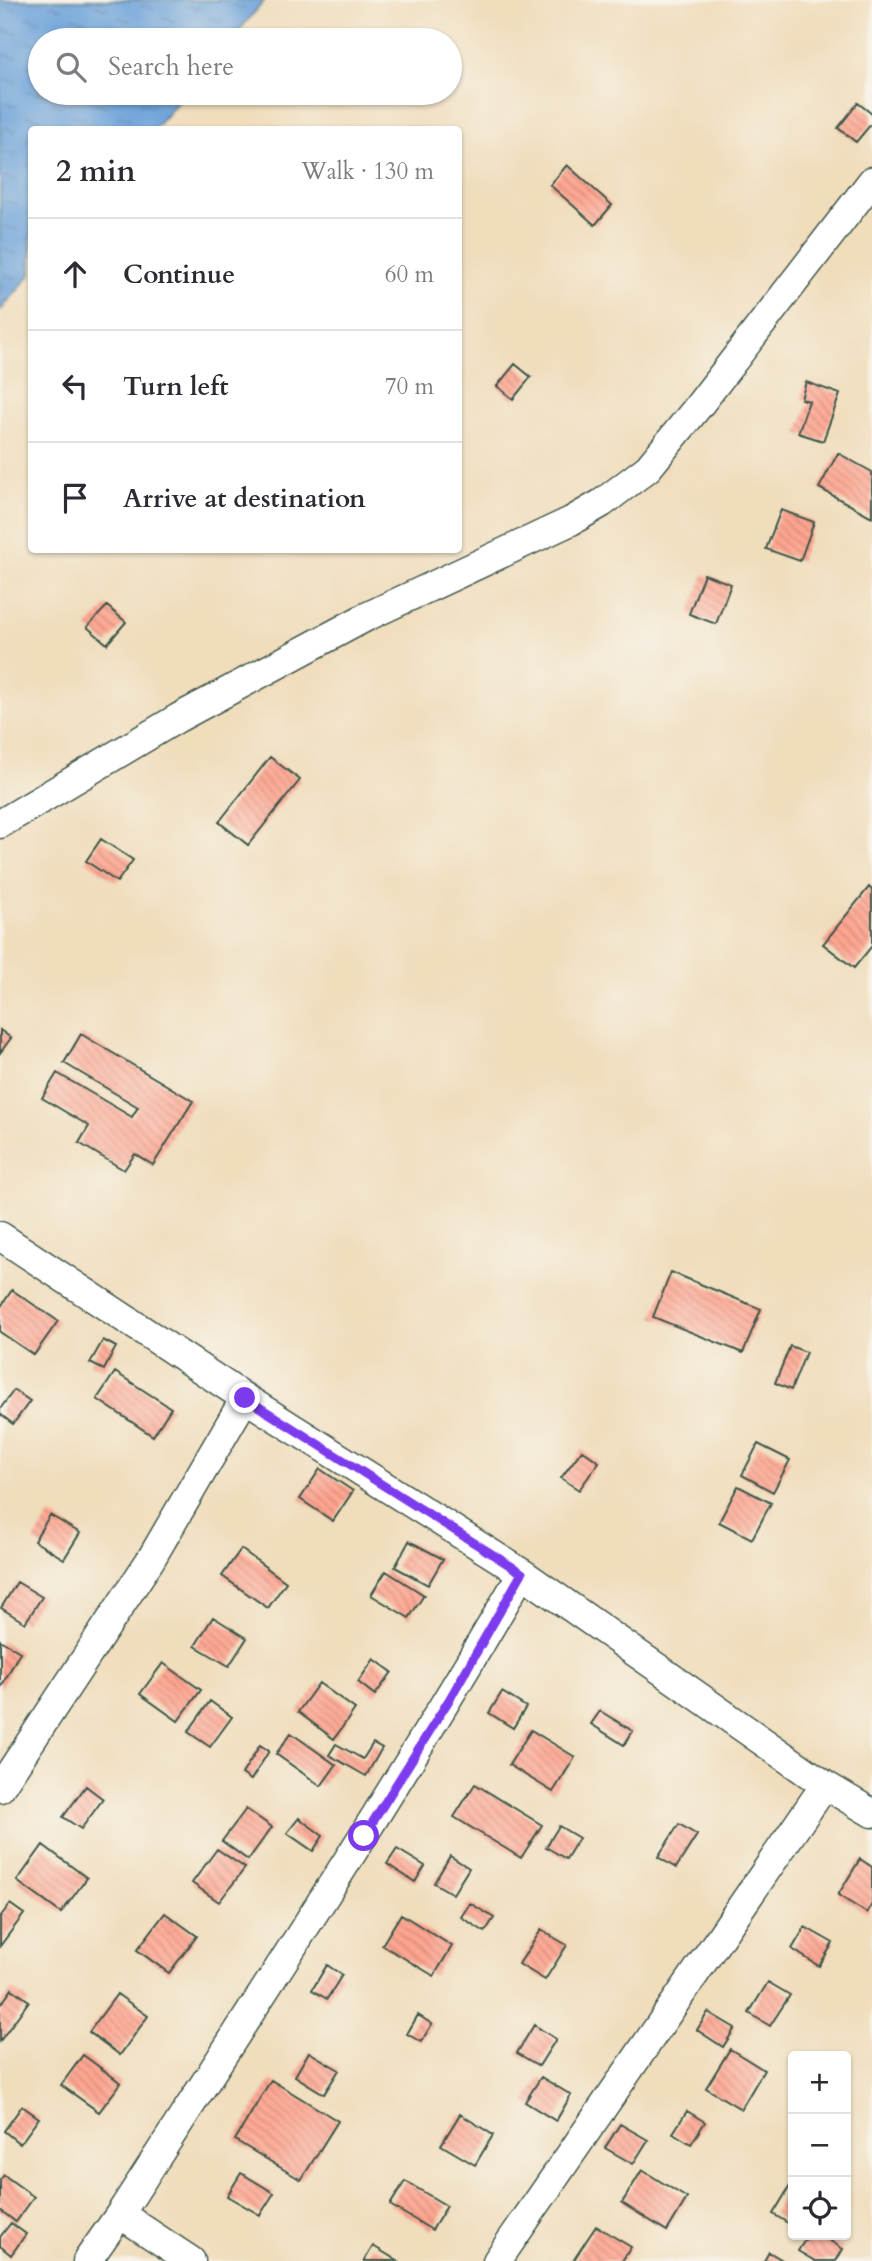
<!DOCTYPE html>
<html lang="en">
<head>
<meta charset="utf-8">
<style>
  :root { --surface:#fff; --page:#f7f7f7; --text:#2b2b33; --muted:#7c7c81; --line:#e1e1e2 }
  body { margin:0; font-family:Cardo,serif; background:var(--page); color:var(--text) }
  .controls { position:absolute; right:21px; bottom:21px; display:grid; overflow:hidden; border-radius:7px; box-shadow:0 2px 5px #0004 }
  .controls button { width:63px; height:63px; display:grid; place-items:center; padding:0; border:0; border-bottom:2px solid var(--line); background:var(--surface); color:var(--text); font:35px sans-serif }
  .stop { position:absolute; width:21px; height:21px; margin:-16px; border:5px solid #7c3aed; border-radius:50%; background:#fff }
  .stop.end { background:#7c3aed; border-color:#fff; box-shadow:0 2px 7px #0008 }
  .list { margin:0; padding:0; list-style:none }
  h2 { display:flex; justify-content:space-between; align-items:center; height:91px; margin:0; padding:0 28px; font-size:30px }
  h2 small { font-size:23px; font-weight:400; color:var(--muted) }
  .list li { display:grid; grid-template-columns:46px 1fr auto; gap:21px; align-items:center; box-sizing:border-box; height:112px; padding:0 28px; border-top:2px solid var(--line) }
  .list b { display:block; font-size:26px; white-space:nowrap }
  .list em { font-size:23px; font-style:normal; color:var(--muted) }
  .icon { flex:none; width:38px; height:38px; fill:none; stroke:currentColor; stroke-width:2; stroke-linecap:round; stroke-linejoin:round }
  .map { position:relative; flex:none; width:872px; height:2261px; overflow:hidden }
  .search { position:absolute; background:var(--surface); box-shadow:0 2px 5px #0004; left:28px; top:28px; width:434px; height:77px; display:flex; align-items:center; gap:18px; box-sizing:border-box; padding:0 24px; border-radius:38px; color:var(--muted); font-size:26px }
  .panel { position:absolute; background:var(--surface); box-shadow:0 2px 5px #0004; left:28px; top:126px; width:434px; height:427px; border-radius:7px }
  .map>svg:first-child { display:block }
  .water { fill:url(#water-ripples); stroke:#467087; stroke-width:2 }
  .building { fill:url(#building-back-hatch) }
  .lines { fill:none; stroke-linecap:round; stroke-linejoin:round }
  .street-casing { stroke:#3e5548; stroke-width:31 }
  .street { stroke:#fff; stroke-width:28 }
  .route { stroke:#7c3aed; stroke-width:9 }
</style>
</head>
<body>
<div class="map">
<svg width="872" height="2261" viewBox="0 0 872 2261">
  <defs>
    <pattern id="water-ripples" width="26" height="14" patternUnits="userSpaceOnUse" patternTransform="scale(1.75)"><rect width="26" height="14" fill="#6ca2da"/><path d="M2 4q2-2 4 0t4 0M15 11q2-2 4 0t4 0" fill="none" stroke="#5885b2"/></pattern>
    <pattern id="building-back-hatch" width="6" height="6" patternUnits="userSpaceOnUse" patternTransform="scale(1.75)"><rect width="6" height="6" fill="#ffa691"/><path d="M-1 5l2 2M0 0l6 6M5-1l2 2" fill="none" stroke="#ce8877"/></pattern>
  </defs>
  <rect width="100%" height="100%" fill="#f7f3e8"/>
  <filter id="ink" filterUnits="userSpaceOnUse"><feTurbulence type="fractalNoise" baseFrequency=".0143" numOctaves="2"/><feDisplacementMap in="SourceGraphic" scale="14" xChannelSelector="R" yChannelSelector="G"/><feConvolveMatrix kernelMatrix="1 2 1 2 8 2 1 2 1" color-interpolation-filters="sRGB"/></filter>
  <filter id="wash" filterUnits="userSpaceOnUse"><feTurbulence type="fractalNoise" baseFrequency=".00686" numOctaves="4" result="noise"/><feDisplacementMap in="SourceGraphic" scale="28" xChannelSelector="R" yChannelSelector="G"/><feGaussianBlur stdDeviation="1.57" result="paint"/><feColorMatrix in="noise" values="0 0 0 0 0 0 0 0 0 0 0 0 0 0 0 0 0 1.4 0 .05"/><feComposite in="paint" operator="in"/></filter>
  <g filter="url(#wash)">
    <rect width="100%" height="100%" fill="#f0ddbc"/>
    <path class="water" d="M0 0H265L231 40H40V93H186L154 129 32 130 31 274 0 311Z"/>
    <g id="blocks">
      <path class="building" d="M858 103 872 114V123L856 142 838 128Z
        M567 165 612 205 595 225 550 185Z
        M515 364 531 377 513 399 497 386Z
        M806 382 840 394 823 441 798 433 809 401 801 399Z
        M838 453 872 472V517L819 488Z
        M781 510 814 522 800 561 766 549Z
        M704 574 731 584 716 624 689 614Z
        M107 606 126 622 107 644 87 627Z
        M270 757 300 780 248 845 219 822Z
        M101 839 133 860 117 882 86 861Z
        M869 887 872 890V946L854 968 823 944Z
        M0 1030 11 1038 0 1053Z
        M81 1034 193 1101 153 1165 135 1154 124 1170 79 1143 89 1126 42 1098 57 1073 132 1117 138 1107 64 1063Z
        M671 1272 761 1309 743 1353 653 1317Z
        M12 1290 58 1321 34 1355 0 1332V1308Z
        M103 1340 116 1347 104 1370 90 1363Z
        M790 1346 806 1352 791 1390 775 1383Z
        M115 1372 171 1408 153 1436 97 1399Z
        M14 1390 30 1401 13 1424 0 1414V1409Z
        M758 1444 790 1460 773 1492 742 1475Z
        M582 1450 599 1462 579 1490 561 1478Z
        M320 1469 353 1491 333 1521 300 1499Z
        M738 1486 771 1503 752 1539 719 1522Z
        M50 1515 80 1533 64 1559 34 1541Z
        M409 1541 443 1559 428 1585 395 1567Z
        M241 1549 286 1582 268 1608 222 1576Z
        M386 1571 424 1595 409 1618 371 1595Z
        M17 1582 42 1597 25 1623 1 1608Z
        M213 1617 247 1638 229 1666 195 1646Z
        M0 1640 20 1652 0 1689Z
        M374 1659 392 1672 375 1695 358 1682Z
        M163 1663 201 1690 178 1721 140 1694Z
        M319 1683 355 1709 334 1739 298 1712Z
        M502 1692 526 1707 513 1728 489 1713Z
        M210 1701 232 1717 210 1747 188 1732Z
        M600 1711 633 1731 624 1745 591 1724Z
        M531 1730 575 1757 553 1792 509 1765Z
        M291 1733 336 1765 321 1786 276 1754Z
        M373 1743 382 1748 366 1776 329 1755 336 1744 363 1759Z
        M260 1745 269 1751 251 1780 242 1774Z
        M475 1784 542 1825 521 1858 454 1817Z
        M86 1786 103 1799 81 1829 63 1817Z
        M246 1809 272 1827 248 1860 222 1841Z
        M299 1818 323 1836 313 1851 287 1833Z
        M679 1824 697 1835 676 1868 658 1857Z
        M559 1826 579 1838 566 1859 546 1847Z
        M43 1845 87 1878 61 1913 17 1881Z
        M217 1849 245 1868 219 1902 192 1883Z
        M397 1849 425 1866 415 1882 387 1864Z
        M450 1856 469 1868 453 1894 434 1883Z
        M860 1859 872 1867V1904L867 1913 838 1895Z
        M470 1903 494 1918 485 1932 461 1917Z
        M10 1904 24 1914 0 1946V1917Z
        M165 1913 197 1936 169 1973 137 1950Z
        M401 1914 452 1946 434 1976 382 1945Z
        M805 1927 833 1943 819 1966 792 1949Z
        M541 1930 567 1945 545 1980 519 1964Z
        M327 1965 342 1975 327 1999 312 1990Z
        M768 1982 790 1995 770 2026 749 2013Z
        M12 1989 29 2001 0 2041V2006Z
        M117 1994 148 2016 120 2055 89 2032Z
        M708 2012 735 2028 723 2047 697 2030Z
        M418 2015 432 2024 421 2042 407 2034Z
        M534 2025 556 2039 539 2066 517 2053Z
        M730 2049 764 2070 741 2109 706 2088Z
        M309 2052 339 2070 324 2094 295 2076Z
        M83 2055 121 2083 99 2112 61 2085Z
        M541 2077 571 2095 556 2121 525 2102Z
        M271 2080 338 2121 301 2180 235 2140Z
        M22 2106 39 2118 20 2144 4 2131Z
        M687 2111 705 2122 691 2144 673 2133Z
        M460 2114 493 2135 475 2165 441 2145Z
        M620 2124 648 2140 633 2164 605 2148Z
        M642 2170 687 2198 667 2231 622 2203Z
        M241 2173 274 2193 260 2215 227 2196Z
        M4 2175 34 2197 16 2222 0 2210V2180Z
        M405 2181 447 2206 432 2230 390 2205Z
        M793 2181V2226L773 2214Z
        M11 2223 26 2234 11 2255 0 2246V2237Z
        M596 2226 631 2247 622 2261H573Z
        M808 2235H821L843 2249 836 2261H815L798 2251Z
        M373 2246 398 2261H364Z
        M769 2252 784 2261H764Z"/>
    </g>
  </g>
  <g filter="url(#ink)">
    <use href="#blocks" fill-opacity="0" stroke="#3e5548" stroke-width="2"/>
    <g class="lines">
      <g class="street-casing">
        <path id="street" d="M0 824 178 718 366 617 571 521 602 503 648 468 697 408 872 181
          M0 1236 245 1398 522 1573 825 1785 872 1813
          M0 1788 151 1559 245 1398
          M120 2214 191 2261
          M87 2261 120 2214C257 2002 396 1791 522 1573
          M497 2261 825 1785"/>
      </g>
      <use href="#street" class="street"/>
    </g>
  </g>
  <g class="lines" filter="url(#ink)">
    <path class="route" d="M245 1398 522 1573 449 1700 364 1836"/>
  </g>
</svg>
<div class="controls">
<button>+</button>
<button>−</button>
<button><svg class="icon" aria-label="locate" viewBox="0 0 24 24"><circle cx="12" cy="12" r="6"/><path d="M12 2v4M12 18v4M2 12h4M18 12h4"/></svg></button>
</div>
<div class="stop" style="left:364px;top:1836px"></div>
<div class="stop end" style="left:245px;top:1398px"></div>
<div class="search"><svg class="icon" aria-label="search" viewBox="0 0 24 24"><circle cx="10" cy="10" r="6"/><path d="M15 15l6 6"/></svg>Search here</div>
<section class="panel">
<h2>2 min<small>Walk · 130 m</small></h2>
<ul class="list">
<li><svg class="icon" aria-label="ahead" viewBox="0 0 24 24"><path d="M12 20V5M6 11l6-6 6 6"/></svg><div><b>Continue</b></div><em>60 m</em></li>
<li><svg class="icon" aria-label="left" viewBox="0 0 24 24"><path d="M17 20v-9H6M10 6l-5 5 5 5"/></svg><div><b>Turn left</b></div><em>70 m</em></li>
<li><svg class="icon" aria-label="arrive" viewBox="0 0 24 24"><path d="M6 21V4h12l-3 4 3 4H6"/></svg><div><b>Arrive at destination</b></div></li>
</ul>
</section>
</div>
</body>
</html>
